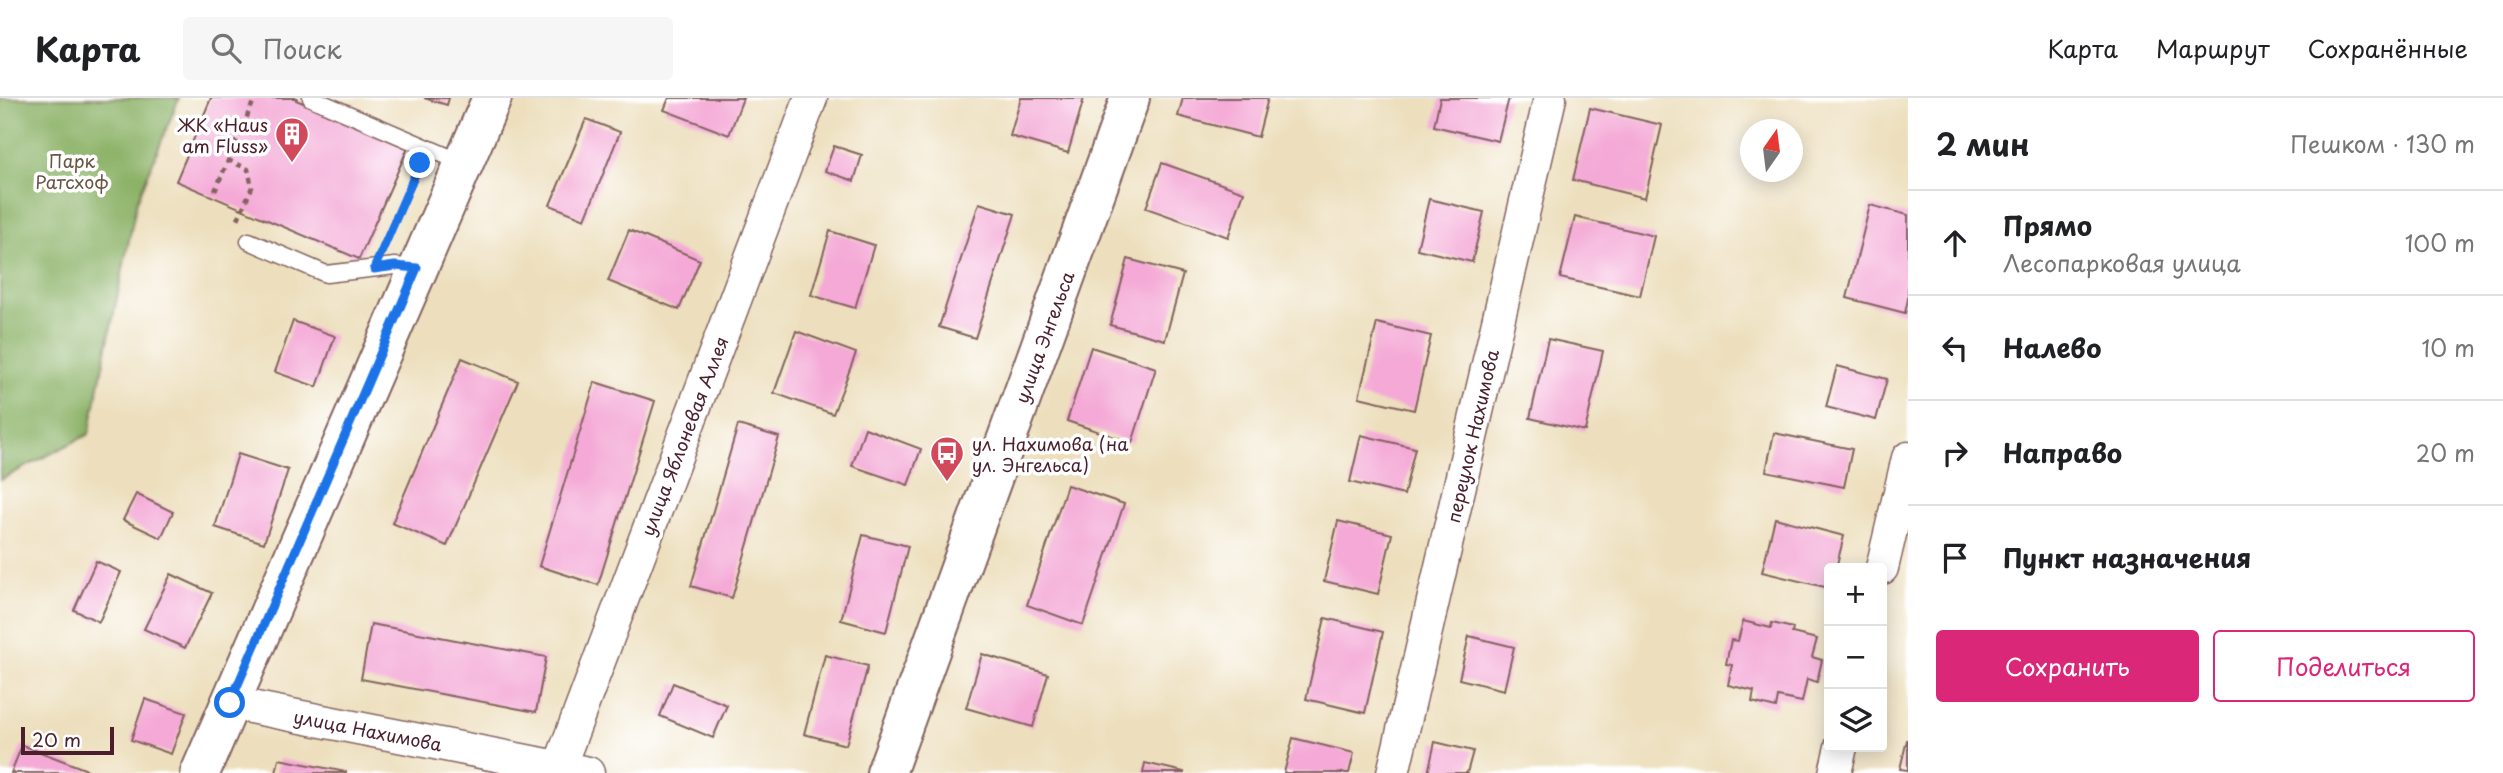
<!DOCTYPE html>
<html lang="ru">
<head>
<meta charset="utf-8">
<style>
  :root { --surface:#fff; --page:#f6f6f6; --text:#202124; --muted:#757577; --line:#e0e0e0; --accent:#db2777 }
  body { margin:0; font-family:"Playpen Sans",sans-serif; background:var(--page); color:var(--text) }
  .controls { position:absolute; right:21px; bottom:21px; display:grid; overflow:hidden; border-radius:7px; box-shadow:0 4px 18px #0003 }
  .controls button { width:63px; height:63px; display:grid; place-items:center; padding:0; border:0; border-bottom:2px solid var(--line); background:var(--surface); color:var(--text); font:35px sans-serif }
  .compass { position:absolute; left:1740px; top:21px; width:63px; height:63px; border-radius:50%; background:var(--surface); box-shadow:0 4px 18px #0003; rotate:14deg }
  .scale { position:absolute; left:21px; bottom:18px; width:93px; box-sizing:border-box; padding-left:7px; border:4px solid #4a1f2b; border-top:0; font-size:19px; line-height:24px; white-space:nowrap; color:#4a1f2b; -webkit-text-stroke:5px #fff; paint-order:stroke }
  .stop { position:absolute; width:21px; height:21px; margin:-16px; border:5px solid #1a73e8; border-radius:50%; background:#fff }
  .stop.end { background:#1a73e8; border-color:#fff; box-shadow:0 2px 7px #0008 }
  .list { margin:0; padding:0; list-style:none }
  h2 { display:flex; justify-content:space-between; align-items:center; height:91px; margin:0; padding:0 28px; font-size:30px }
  h2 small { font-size:23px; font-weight:400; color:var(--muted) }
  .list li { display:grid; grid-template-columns:46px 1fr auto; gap:21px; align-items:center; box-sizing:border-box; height:105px; padding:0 28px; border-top:2px solid var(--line) }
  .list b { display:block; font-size:26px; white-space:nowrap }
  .list p { margin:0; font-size:23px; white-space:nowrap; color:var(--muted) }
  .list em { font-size:23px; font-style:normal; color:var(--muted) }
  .actions { display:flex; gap:14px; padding:21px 28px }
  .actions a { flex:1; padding:16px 0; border:2px solid var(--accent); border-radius:7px; text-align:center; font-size:24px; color:var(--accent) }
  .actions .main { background:var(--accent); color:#fff }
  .icon { flex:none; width:38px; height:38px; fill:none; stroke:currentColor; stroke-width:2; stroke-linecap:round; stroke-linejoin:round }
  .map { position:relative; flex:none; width:1908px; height:675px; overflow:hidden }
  header { display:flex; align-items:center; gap:42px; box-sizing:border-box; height:98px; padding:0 35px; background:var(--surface); border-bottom:2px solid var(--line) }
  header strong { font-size:33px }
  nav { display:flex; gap:38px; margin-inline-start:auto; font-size:24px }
  .search { width:490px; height:63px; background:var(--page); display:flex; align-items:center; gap:18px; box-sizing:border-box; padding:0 24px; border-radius:7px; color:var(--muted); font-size:26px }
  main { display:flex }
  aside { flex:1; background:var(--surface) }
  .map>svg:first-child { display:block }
  .forest { fill:#8cb268; stroke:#6b684a; stroke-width:2 }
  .building { fill:#f4a9d6 }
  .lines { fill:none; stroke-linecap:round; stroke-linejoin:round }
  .service-casing { stroke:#83625e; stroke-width:19 }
  .minor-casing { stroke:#83625e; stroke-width:35 }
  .tertiary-casing { stroke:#83625e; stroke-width:42 }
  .path { stroke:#83625e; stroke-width:4.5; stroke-dasharray:5 5; stroke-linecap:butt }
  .service { stroke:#fff; stroke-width:16 }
  .minor { stroke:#fff; stroke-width:32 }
  .tertiary { stroke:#fff; stroke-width:38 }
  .route { stroke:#1a73e8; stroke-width:9 }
  .labels { text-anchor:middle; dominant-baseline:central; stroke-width:7; stroke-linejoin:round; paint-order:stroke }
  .poi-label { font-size:18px; fill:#4a1f2b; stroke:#fff; text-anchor:end }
  .park-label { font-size:18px; fill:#695442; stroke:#fff }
  .street-label { font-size:18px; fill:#4a1f2b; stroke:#fff }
</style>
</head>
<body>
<header>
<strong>Карта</strong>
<div class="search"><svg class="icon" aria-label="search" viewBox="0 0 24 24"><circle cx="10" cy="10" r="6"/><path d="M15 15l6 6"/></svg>Поиск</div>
<nav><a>Карта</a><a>Маршрут</a><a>Сохранённые</a></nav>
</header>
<main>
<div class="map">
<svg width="1908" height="675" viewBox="0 0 1908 675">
  <rect width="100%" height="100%" fill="#fff"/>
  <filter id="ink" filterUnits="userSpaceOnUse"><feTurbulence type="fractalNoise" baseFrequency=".0143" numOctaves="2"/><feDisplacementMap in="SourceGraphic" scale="14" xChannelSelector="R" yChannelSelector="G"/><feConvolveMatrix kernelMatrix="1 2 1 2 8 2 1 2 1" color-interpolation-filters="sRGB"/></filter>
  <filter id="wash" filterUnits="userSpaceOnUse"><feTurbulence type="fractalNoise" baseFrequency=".00686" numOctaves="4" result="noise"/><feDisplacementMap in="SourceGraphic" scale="28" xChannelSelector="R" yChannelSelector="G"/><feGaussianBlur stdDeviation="1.57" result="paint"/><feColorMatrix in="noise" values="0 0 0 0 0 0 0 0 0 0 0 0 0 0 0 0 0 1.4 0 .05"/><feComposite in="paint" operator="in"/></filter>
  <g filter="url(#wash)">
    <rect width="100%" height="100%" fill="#eddfbd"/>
    <path class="forest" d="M0 0H179L137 103 89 336 0 382Z"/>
    <g id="blocks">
      <path class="building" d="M211 0H297L296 2 408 50 359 161 176 83Z
        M424 0H449L447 7Z
        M669 0H743L729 37 664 12Z
        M1021 0H1084L1068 55 1010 38Z
        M1183 0H1268L1258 39 1178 18Z
        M1440 0H1509L1498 43 1434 28Z
        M1590 10 1662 27 1645 100 1573 82Z
        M586 21 620 34 585 121 550 107Z
        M834 48 862 57 854 83 825 73Z
        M1162 65 1244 94 1228 139 1146 110Z
        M1429 101 1484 114 1472 164 1417 151Z
        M979 105 1015 116 975 240 939 229Z
        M1870 107 1908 117V201L1905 215 1847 200Z
        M1575 119 1654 138 1640 198 1560 180Z
        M629 132 700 162 679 212 608 183Z
        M830 133 874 147 855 210 811 197Z
        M1128 161 1183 176 1165 242 1110 227Z
        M293 223 335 238 317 289 275 274Z
        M1377 225 1431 238 1414 312 1359 299Z
        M796 233 856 255 833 316 774 295Z
        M1548 241 1603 253 1585 333 1530 320Z
        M1091 249 1156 270 1132 345 1067 323Z
        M462 260 518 283 447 448 392 425Z
        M1837 268 1887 281 1876 322 1826 309Z
        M595 284 655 303 598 487 539 468Z
        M738 327 779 339 732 500 691 488Z
        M865 330 921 351 908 387 852 368Z
        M1774 335 1852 351 1844 389 1766 373Z
        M1361 337 1415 350 1404 397 1350 384Z
        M238 356 288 372 264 445 215 429Z
        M1067 387 1124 406 1083 527 1027 507Z
        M136 396 173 414 161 440 123 422Z
        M1775 420 1844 438 1836 470H1829V490L1762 474Z
        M1338 423 1392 436 1378 496 1324 483Z
        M863 437 908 448 886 534 841 522Z
        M96 463 121 474 99 524 74 512Z
        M171 476 212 495 185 550 144 531Z
        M1325 520 1383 534 1365 615 1306 601Z
        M1743 523 1771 530 1772 525 1793 530 1792 535 1817 541 1812 559 1822 562 1817 584 1807 581 1802 604 1778 599 1776 610 1752 604 1754 593 1728 587 1732 567 1726 566 1731 542 1738 543Z
        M371 526 546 559 536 614 361 581Z
        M1469 538 1514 549 1504 592 1459 581Z
        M982 556 1048 576 1033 629 966 610Z
        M825 557 868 568 846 647 804 636Z
        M673 585 727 607 713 640 660 618Z
        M145 601 186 615 171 656 131 642Z
        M1293 640 1354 655 1349 675H1284Z
        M1907 642H1908V672L1900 671Z
        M1435 644 1473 653 1467 675H1428Z
        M22 647 95 675H11Z
        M279 661 346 674V675H276Z
        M1145 665 1184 674V675H1143Z"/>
    </g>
  </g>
  <g filter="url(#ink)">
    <use href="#blocks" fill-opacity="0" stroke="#83625e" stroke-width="2"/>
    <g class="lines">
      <g class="service-casing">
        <path id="service" d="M311 0 463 65
          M249 143 326 176 395 168 417 170"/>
      </g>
      <g class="minor-casing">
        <path id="minor" d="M1882 470 1908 360
          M230 605 588 675
          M557 675 811 0
          M1393 675 1550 0
          M1835 675 1841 649"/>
      </g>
      <g class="tertiary-casing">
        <path id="tertiary" d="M200 675 492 0
          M886 675 1130 0"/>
      </g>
      <path class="path" d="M228 62 248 71 252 89 238 121H241
        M215 93 255 0
        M385 145 418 70"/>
      <use href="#service" class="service"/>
      <use href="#minor" class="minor"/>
      <use href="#tertiary" class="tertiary"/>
    </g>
  </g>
  <g class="lines" filter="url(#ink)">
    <path class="route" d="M230 605 417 170 395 168 374 171 420 65"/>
  </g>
  <defs>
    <g id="building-pin" transform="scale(1.75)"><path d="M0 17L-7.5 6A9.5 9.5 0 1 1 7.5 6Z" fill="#d1495b" stroke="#fff"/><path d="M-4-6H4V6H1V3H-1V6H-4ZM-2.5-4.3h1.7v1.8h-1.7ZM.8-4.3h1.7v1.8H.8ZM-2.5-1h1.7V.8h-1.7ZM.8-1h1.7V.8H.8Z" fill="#fff"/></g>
    <g id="bus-pin" transform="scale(1.75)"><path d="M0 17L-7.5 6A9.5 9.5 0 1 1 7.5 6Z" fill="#d1495b" stroke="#fff"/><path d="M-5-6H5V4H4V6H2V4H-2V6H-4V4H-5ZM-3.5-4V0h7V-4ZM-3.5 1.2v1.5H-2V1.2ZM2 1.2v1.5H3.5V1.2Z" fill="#fff"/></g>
  </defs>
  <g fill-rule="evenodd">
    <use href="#building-pin" x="292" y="36"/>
    <use href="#bus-pin" x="947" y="355"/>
  </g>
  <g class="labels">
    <g class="poi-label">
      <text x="268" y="26">ЖК «Haus<tspan x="268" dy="21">am Fluss»</tspan></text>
      <text x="972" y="345" text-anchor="start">ул. Нахимова (на<tspan x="972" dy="21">ул. Энгельса)</tspan></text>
    </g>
    <g class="park-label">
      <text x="72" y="62">Парк<tspan x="72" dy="21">Ратсхоф</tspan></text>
    </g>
    <g class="street-label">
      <text transform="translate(1044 239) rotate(-70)">улица Энгельса</text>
      <text transform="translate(684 338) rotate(-69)">улица Яблоневая Аллея</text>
      <text transform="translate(1472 338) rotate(-77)">переулок Нахимова</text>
      <text transform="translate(368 632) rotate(11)">улица Нахимова</text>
    </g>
  </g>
</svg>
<div class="controls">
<button>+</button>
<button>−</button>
<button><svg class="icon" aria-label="layers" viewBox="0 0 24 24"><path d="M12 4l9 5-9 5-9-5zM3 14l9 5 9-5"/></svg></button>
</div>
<svg class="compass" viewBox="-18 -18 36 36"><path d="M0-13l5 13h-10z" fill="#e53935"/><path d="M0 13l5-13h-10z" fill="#757577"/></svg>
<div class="scale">20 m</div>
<div class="stop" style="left:230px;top:605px"></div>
<div class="stop end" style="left:420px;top:65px"></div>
</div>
<aside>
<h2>2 мин<small>Пешком · 130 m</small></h2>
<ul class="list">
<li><svg class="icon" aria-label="ahead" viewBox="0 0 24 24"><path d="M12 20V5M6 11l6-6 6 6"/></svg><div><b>Прямо</b><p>Лесопарковая улица</p></div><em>100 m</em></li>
<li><svg class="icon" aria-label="left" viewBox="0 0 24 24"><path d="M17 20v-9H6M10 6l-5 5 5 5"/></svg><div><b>Налево</b></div><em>10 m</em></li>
<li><svg class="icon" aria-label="right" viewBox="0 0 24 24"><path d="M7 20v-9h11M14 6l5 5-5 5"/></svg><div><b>Направо</b></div><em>20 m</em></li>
<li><svg class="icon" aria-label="arrive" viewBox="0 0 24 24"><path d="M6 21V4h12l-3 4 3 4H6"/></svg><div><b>Пункт назначения</b></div></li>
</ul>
<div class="actions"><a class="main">Сохранить</a><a>Поделиться</a></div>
</aside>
</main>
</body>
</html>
